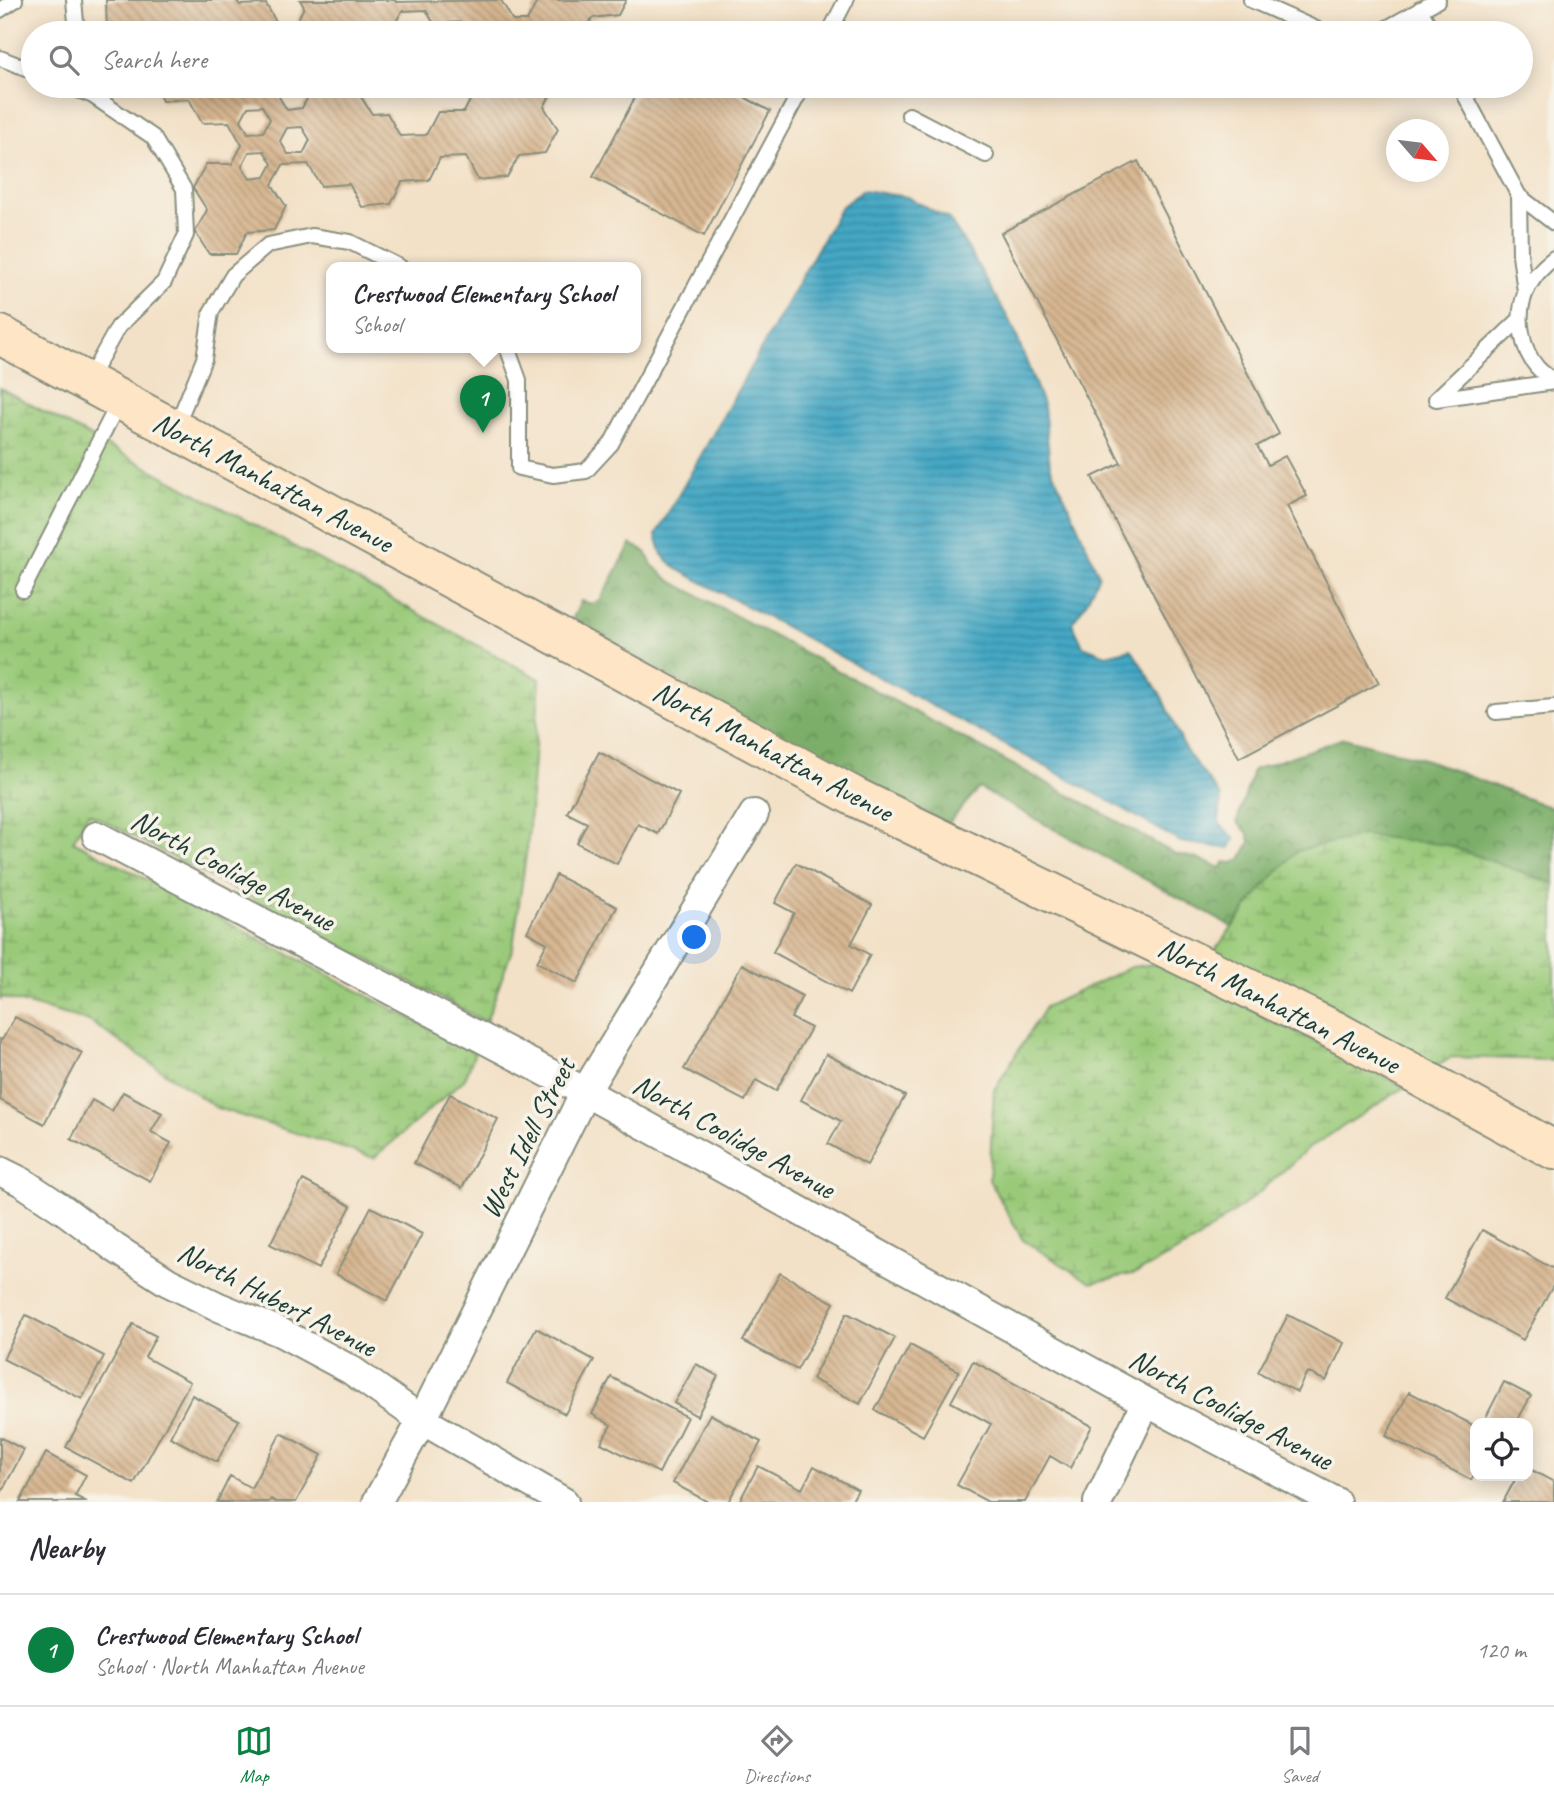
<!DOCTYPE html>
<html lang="en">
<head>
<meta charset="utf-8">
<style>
  :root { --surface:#fff; --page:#f2f2f3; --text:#2b2b33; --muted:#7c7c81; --line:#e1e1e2; --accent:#0b8043 }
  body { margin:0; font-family:Caveat,sans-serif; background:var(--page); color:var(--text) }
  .controls { position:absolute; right:21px; bottom:21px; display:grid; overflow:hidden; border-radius:14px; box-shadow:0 4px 18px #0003 }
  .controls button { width:63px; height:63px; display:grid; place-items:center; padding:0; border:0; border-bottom:2px solid var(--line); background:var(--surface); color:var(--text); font:35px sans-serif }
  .compass { position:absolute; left:1386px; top:119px; width:63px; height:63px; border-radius:50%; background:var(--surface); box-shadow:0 4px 18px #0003; rotate:118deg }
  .you { position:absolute; left:695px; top:938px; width:24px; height:24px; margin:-18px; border:5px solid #fff; border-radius:50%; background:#1a73e8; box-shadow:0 0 0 10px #1a73e833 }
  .badge { display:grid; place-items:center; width:46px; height:46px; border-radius:50%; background:var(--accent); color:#fff; font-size:23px; font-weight:700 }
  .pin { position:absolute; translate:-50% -58px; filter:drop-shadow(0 2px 4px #0008) }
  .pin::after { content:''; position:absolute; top:37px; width:24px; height:21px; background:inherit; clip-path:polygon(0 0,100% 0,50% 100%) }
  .popup { position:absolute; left:326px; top:262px; width:315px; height:91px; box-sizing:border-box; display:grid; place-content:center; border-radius:14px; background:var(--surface); filter:drop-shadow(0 2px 5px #0005); font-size:23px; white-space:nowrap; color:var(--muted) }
  .popup b { font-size:26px; color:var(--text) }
  .popup::after { content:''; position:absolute; left:50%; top:100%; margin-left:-14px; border:14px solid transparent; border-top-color:var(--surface) }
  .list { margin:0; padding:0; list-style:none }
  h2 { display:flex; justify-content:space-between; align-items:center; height:91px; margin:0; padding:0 28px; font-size:30px }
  h2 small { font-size:23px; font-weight:400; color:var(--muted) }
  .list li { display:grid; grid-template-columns:46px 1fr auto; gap:21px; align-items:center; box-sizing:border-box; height:112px; padding:0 28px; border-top:2px solid var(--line) }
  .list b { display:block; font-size:26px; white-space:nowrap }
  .list p { margin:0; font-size:23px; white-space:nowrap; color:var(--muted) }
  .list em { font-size:23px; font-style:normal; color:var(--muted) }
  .icon { flex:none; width:38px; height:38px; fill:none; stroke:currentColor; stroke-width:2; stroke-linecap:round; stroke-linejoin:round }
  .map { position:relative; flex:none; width:1554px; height:1502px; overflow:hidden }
  .search { position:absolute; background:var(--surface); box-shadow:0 4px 18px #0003; left:21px; right:21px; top:21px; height:77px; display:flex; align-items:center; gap:18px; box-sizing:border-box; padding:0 24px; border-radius:38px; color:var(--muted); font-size:26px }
  .sheet { height:203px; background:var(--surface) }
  nav { display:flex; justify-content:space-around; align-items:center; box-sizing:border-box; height:98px; border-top:2px solid var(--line); background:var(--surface); font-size:19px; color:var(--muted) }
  nav a { display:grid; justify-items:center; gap:4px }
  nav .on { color:var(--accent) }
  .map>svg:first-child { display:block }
  .forest { fill:url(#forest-crowns); stroke:#4d764e; stroke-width:2 }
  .wetland { fill:url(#wetland-marsh); stroke:#5c8456; stroke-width:2 }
  .water { fill:url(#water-rules); stroke:#32727c; stroke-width:2 }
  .building { fill:url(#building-back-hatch); fill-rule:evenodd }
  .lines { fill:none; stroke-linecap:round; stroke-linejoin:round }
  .lane-casing { stroke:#898f7e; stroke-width:18 }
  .street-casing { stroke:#898f7e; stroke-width:32 }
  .secondary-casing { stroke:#898f7e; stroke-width:42 }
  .lane { stroke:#fff; stroke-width:14 }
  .street { stroke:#fff; stroke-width:28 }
  .secondary { stroke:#fde5c5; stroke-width:38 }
  .labels { text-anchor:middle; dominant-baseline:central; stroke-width:7; stroke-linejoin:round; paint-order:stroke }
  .street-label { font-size:30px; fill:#1f3d34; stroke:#f7f3e8 }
</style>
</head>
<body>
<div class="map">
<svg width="1554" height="1502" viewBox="0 0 1554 1502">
  <defs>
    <pattern id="forest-crowns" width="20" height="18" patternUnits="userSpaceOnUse" patternTransform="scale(1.75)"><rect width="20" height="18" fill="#7bae69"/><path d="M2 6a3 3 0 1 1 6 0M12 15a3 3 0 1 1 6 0" fill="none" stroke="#648f57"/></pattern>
    <pattern id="wetland-marsh" width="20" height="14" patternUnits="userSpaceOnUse" patternTransform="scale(1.75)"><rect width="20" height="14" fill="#9aca79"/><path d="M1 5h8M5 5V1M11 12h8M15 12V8" fill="none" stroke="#7da564"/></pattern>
    <pattern id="water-rules" width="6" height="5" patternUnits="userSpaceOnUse" patternTransform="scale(1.75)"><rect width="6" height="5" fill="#44a7c4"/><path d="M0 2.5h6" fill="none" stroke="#3889a0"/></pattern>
    <pattern id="building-back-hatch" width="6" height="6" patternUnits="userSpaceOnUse" patternTransform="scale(1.75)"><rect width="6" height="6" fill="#d8b792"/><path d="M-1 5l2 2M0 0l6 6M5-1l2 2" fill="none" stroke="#af9678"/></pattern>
  </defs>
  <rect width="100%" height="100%" fill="#f7f3e8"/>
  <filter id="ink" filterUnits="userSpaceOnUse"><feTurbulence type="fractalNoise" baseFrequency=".0143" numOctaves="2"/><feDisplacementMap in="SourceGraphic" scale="14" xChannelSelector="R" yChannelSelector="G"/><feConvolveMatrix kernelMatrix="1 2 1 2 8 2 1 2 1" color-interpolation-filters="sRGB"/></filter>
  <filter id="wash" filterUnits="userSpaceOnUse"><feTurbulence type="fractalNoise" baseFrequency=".00686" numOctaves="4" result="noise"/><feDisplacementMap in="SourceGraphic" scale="28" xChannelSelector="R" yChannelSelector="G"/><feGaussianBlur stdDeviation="1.57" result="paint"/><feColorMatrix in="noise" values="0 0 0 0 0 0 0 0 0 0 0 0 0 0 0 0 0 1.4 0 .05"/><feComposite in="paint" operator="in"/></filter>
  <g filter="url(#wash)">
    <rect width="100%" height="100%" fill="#f3e1c7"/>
    <path class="forest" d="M631 544 646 552 652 565 671 581 1097 810 1175 854 1195 858 1222 868 1224 862 1233 863 1241 859 1250 842 1248 833 1237 822 1253 770 1344 738 1427 760 1554 809V884L1447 845 1260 891 1232 927 979 788 948 824C819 762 695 692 572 620L581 601 592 604 600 601Z"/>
    <path class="wetland" d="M0 388 540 679 528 840 513 947 486 1022 89 813 73 841 475 1052 465 1079 374 1158 217 1108 89 1021 2 997 0 1001Z
      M1362 835 1447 845 1554 884V1060L1452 1057 1436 1067 1213 953 1260 891 1297 851Z
      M1162 963 1405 1087 1306 1150 1259 1193 1193 1243 1137 1273 1091 1283 1023 1240 989 1180 994 1090 1045 1007 1131 967Z"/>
    <path class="water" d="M863 190 907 197 949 219 969 250 1013 327 1044 407 1050 466 1070 508 1099 575 1086 603 1072 623 1083 646 1106 655 1131 649 1162 697 1185 749 1221 797 1219 823 1235 839 1229 849 1181 842 1104 798 677 569 662 555 656 535 841 207Z"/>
    <g id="blocks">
      <path class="building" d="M106 0H236L240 5 266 4 280 29H293L304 7 300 0H395L396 2 501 0 513 21H527L538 0H626L618 15 592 18 583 33H536L533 29 519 30 517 33H467L460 22 434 24 426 10 402 11 390 33H107Z
        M155 86H285L279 97 287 110 302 108 309 95 303 86H354L372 114 387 113 400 136 426 135 438 112H464L476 89 492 86H555L544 107 558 129 545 153 519 156 507 177 478 180 466 157 440 158 429 180 402 182 391 204 362 207 349 184 321 186 308 164 283 165 272 185 286 206 274 230 247 232 236 254H209L195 232 207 210 193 188 206 164H232L242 145 229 122 202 123 189 99 162 101ZM262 106 270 119 263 132 248 133 241 120 248 107ZM302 127 310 140 303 154H288L280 141 287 128ZM264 151 272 164 265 177 250 179 242 166 249 152Z
        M641 86H724L770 111 704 236 593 177Z
        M1138 161 1279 434 1257 446 1268 465 1285 456 1307 496 1287 506 1379 683 1239 758 1092 477 1121 463 1001 233Z
        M599 752 679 794 658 834 638 824 617 864 577 843 587 823 567 813Z
        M796 863 872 905 851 944 870 955 849 994 773 952 794 913 775 903Z
        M556 875 617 907 577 983 537 962 547 943 527 932Z
        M742 964 802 996 791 1018 811 1028 776 1091 756 1080 745 1101 684 1069Z
        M15 1017 82 1053 44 1124 0 1100V1039L2 1040Z
        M826 1054 905 1096 867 1165 828 1144 841 1121 801 1100Z
        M123 1092 162 1113 151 1132 171 1143 150 1181 71 1139 92 1100 112 1111Z
        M450 1094 498 1119 462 1188 414 1163Z
        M303 1180 351 1206 318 1269 270 1244Z
        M371 1207 422 1234 387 1301 336 1274Z
        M1482 1230 1554 1269V1284L1523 1340 1445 1298Z
        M780 1273 834 1303 797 1370 743 1341Z
        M847 1313 895 1338 860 1404 812 1379Z
        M26 1315 104 1356 82 1399 3 1359Z
        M1288 1315 1344 1343 1326 1381 1307 1372 1297 1392 1258 1372Z
        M133 1324 156 1336 145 1357 190 1382 134 1484 66 1447Z
        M536 1328 594 1360 565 1414 507 1383Z
        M910 1345 959 1371 923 1436 875 1410Z
        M973 1361 1092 1426 1070 1468 1050 1456 1025 1502H988L957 1485 991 1424 951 1402Z
        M696 1364 718 1376 697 1416 674 1403Z
        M611 1377 687 1417 659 1473 601 1443 611 1425 592 1414Z
        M1504 1382 1531 1396 1516 1423H1493L1485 1419Z
        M1409 1392 1475 1426V1473L1471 1480 1386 1436Z
        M192 1395 239 1420 217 1462 170 1437Z
        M710 1414 761 1442 728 1502H708L673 1483Z
        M281 1433 322 1455 296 1502H276L271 1499 269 1502H217L230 1476 251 1488Z
        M0 1437 24 1450 0 1495Z
        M46 1453 86 1475 75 1496 87 1502H20Z
        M758 1466 802 1489 814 1466 858 1490 851 1502H739Z
        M1528 1468 1554 1482V1502H1503L1517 1476H1528Z"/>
    </g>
  </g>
  <g filter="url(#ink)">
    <use href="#blocks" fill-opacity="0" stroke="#898f7e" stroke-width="2"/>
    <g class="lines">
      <g class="lane-casing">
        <path id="lane" d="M74 0 77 33
          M1251 0 1325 33
          M1420 9 1433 33
          M0 10 15 0
          M829 33 846 0
          M1378 33 1438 0
          M0 58 33 71
          M68 86 93 96 153 137 184 189 186 235 164 282 118 327 88 381
          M1460 86 1519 196 1554 223
          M909 115 986 155
          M1519 196 1520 254 1525 292
          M1554 258C1529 277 1516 302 1522 333 1524 345 1529 358 1537 367 1542 373 1549 377 1554 381
          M507 347 519 380V468L553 475 586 471 611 444 803 86
          M1436 399 1554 382
          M1436 399 1519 320
          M175 429 204 359 211 312 233 275 268 245 312 236 350 242 400 267
          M23 590 120 400
          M1496 712 1554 707"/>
      </g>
      <g class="street-casing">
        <path id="street" d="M97 836 585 1092 1146 1402 1336 1502
          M0 1171 22 1182 64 1210 115 1248 168 1282 219 1307 280 1332 351 1370 422 1420 564 1502
          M377 1502 422 1420 585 1092 754 814
          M1098 1502 1146 1402"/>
      </g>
      <g class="secondary-casing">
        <path id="secondary" d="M0 335 855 797 1334 1030 1554 1150"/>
      </g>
      <use href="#lane" class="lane"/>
      <use href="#street" class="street"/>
      <use href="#secondary" class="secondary"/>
    </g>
  </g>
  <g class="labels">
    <g class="street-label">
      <text transform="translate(273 482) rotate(28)">North Manhattan Avenue</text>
      <text transform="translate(773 751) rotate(28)">North Manhattan Avenue</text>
      <text transform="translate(233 870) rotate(28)">North Coolidge Avenue</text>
      <text transform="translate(1279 1005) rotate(27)">North Manhattan Avenue</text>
      <text transform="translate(734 1136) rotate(29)">North Coolidge Avenue</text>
      <text transform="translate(527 1138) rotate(-63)">West Idell Street</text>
      <text transform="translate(277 1299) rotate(27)">North Hubert Avenue</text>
      <text transform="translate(1231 1409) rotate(28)">North Coolidge Avenue</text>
    </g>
  </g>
</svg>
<div class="controls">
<button><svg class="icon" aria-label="locate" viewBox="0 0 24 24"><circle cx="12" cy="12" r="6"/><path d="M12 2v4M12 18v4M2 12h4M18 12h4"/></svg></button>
</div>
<svg class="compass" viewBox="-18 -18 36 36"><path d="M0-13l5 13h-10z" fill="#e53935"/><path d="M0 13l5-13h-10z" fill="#7c7c81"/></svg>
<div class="you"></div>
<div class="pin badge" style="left:483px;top:433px">1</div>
<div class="popup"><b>Crestwood Elementary School</b>School</div>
<div class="search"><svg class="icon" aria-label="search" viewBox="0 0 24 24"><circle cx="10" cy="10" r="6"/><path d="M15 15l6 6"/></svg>Search here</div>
</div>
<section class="sheet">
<h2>Nearby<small></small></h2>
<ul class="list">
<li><span class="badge">1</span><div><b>Crestwood Elementary School</b><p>School · North Manhattan Avenue</p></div><em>120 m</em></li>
</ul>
</section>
<nav>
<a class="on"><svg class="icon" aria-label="map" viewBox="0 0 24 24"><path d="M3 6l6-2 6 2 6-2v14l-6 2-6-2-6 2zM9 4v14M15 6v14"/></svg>Map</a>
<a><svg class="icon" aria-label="directions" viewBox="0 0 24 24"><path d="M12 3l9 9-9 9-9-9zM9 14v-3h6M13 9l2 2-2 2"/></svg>Directions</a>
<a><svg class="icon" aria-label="saved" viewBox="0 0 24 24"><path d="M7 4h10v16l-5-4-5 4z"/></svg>Saved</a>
</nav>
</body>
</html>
